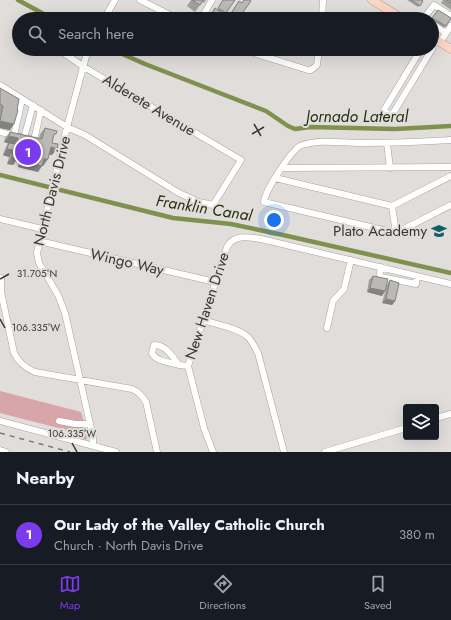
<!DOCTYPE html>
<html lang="en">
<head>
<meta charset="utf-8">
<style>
  :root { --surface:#171b24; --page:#242831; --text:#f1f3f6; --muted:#9ea1a6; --line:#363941; --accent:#7c3aed }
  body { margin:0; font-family:Jost,sans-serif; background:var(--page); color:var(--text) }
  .controls { position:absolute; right:12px; bottom:12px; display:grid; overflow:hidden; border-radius:4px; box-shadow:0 4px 16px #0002 }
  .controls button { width:36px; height:36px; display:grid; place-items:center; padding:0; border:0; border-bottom:1px solid var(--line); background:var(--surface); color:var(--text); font:20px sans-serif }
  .you { position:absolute; left:274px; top:220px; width:14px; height:14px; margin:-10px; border:3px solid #fff; border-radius:50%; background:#1a73e8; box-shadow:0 0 0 6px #1a73e833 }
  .badge { display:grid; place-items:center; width:26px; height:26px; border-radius:50%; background:var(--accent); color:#fff; font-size:13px; font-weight:700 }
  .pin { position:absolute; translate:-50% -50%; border:2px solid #fff; box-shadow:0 1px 4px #0006 }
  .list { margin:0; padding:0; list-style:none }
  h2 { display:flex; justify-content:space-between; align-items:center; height:52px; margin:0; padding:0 16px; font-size:17px }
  h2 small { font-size:13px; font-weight:400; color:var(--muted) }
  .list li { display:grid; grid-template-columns:26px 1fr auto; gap:12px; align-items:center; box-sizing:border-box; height:60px; padding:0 16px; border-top:1px solid var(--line) }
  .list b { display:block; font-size:15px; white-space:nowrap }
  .list p { margin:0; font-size:13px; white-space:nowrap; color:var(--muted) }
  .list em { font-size:13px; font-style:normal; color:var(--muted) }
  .icon { flex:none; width:22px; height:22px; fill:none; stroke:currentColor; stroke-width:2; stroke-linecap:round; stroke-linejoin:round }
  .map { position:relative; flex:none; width:451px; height:452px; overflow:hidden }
  .search { position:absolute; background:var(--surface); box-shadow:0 4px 16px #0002; left:12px; right:12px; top:12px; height:44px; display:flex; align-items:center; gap:10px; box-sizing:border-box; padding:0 14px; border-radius:22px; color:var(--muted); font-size:15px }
  .sheet { height:112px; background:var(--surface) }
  nav { display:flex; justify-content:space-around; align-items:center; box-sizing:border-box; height:56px; border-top:1px solid var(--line); background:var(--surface); font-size:11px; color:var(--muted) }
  nav a { display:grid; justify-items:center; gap:2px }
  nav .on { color:var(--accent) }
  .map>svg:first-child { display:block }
  .green { fill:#d8a6a8 }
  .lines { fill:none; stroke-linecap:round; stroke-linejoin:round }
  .canal { stroke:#7f914e; stroke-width:4.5 }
  .minor-casing { stroke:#a6a4a1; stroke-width:7 }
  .major-casing { stroke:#b48c7c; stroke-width:9 }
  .minor { stroke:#fff; stroke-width:6 }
  .major { stroke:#fad6c7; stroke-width:8 }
  .rail { stroke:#7c7a78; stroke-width:1.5; stroke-dasharray:5 5; stroke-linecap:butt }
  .wall { fill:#a09f9c }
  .shaded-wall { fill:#82827f }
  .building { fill:#bab9b5; stroke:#82827f }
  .ticks { fill:none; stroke:#383735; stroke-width:1.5 }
  .labels { text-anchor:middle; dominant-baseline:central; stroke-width:4; stroke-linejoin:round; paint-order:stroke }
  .street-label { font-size:15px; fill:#383735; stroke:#e0ddda }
  .poi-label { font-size:15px; fill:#383735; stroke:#e0ddda; text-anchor:end }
  .water-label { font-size:16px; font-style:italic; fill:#272f11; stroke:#e0ddda }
  .ticks-label { font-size:10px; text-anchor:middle; fill:#383735; stroke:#e0ddda; stroke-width:4; stroke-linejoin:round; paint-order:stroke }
</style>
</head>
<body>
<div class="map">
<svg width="451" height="452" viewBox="0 0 451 452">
  <rect width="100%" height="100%" fill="#e0ddda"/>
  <path class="green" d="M0 391 81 412 88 435 86 440 78 438 74 432 0 413Z"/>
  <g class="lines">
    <path class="canal" d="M18 0 53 19
      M111 49 145 64 266 111 288 126 295 129 310 127 395 129 451 126
      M0 175 173 218 231 224 283 235 451 273"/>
    <g class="minor-casing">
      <path id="minor" d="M140 0 178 19
        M104 19 115 0
        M201 19 212 0
        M322 19 323 0
        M423 19 434 5 451 16
        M432 23 446 33
        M440 42 451 26
        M88 49 67 127 37 253 39 263 58 295 65 313 90 424 93 438V446
        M241 49 308 70H311L317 65 319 49
        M421 49 384 110 386 113 392 115 432 49
        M0 85 67 127 85 135 179 193 199 202 213 205 241 160 84 67 58 49
        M0 132 24 138 33 105
        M14 136 22 99
        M30 139 34 140 41 110
        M451 140C420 142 390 143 360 143 340 143 321 139 302 145 292 148 265 191 264 202L396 233 451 205
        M387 143 390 168
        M282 168 451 167
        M275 178 392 206 451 176
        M392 206 396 233
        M0 219 42 229
        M39 241 215 282
        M381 267 380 274 381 277 416 284 417 276
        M1 278V292L14 353C19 363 25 368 35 372L132 389C139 392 142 396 146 402L157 452
        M203 320C218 325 236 327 248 337 252 341 255 348 258 353L284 452
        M327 328 333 301 344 289 351 260
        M179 365C173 357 165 344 154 345L152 353C156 362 170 362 179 365H180L188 366
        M436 418 451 414
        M0 421 116 452
        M59 421 75 424H90
        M0 450 6 452
        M213 452 204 428 188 366 227 247C234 234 248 237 261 239L451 284
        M325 452 406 428"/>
    </g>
    <g class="major-casing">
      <path id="major" d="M372 0 403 19
        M432 37 451 49"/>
    </g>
    <use href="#minor" class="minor"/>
    <use href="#major" class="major"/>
    <path class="rail" d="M0 433 70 452"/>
  </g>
  <path class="wall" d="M191 0H206L204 3 202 2 195 12 187 6Z
    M223 0H235L224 15 228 17 239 1 238 19H210L208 18 215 8 217 10Z
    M407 0H422L423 1 418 7Z
    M443 0H451V10L441 3Z
    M438 10 451 18 444 28 432 20V19Z
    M0 88 10 130 0 128Z
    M45 128 52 140V155L49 154 43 166 42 165 38 172 18 167 19 160 17 159 13 165 7 164 9 157 3 155 5 149 8 143 4 142 5 138 10 132 39 139 40 134Z
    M373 276 385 291 382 296 367 292 369 280Z
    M390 280 395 301 392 305 382 303 387 285Z"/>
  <path class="shaded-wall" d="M0 121 14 124 10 130 0 128Z
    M9 136 18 138 13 145 4 142Z
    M51 147 57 149 52 155 46 154Z
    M7 149 13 150 9 157 3 155Z
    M19 153 24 154 19 160 17 159 13 165 7 164 12 157Z
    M44 159H48L43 166 40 165Z
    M22 161 42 166 38 172 18 167Z
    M370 288 385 291 382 296 367 292Z
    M386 299 395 301 392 305 382 303Z"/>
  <path class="building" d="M192 0H203L200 5Z
    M223 0H235L226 13 218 8Z
    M244 0H250L251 1 238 19H235L230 15 239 1 242 3Z
    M411 0H422L423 1 420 6Z
    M446 0H451V3Z
    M215 8 231 19H220L212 13Z
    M438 10 451 18 446 26 432 18Z
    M0 88 19 99 17 110H18L14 124 0 121 3 106 0 104Z
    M45 128 57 131 56 134H54L52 143 58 144 57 149 51 147 48 159H44L42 166 22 161 24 154 19 153 18 159 12 157 13 150 7 149 9 143 17 144 18 138 9 136 10 132 42 139Z
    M373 276 388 279 385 291 370 288Z
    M390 280 399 283 395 301 386 299Z"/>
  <path class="ticks" d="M254 124 261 136M252 134 264 127M0 279 9 274M0 319 5 328M72 443 77 452"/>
  <defs>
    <g id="school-bare" transform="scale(1.2)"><path d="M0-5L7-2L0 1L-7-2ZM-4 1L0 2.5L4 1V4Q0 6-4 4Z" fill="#106167" stroke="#e0ddda" stroke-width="2.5" paint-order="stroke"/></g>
  </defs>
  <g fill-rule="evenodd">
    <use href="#school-bare" x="439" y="231"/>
  </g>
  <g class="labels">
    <g class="street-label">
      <text transform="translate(149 105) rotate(31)">Alderete Avenue</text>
      <text transform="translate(52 191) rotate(-76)">North Davis Drive</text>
      <text transform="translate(127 262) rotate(13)">Wingo Way</text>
      <text transform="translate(207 306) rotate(-72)">New Haven Drive</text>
    </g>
    <g class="poi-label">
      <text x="427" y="231">Plato Academy</text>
    </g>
    <g class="water-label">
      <text x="357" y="116">Jornado Lateral</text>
      <text transform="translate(204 208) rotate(9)">Franklin Canal</text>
    </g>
  </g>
  <g class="ticks-label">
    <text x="37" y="277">31.705°N</text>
    <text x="36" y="331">106.335°W</text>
    <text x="72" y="437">106.335°W</text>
  </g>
</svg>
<div class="controls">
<button><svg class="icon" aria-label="layers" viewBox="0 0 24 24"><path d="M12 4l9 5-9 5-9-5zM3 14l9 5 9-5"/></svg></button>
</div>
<div class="you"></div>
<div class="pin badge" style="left:28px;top:152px">1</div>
<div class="search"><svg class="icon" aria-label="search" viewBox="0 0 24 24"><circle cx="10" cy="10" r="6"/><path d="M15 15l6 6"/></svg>Search here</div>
</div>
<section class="sheet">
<h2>Nearby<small></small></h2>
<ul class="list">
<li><span class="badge">1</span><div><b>Our Lady of the Valley Catholic Church</b><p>Church · North Davis Drive</p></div><em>380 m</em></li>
</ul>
</section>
<nav>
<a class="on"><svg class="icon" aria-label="map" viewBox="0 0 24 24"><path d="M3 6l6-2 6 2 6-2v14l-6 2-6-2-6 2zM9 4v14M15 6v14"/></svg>Map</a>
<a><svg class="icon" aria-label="directions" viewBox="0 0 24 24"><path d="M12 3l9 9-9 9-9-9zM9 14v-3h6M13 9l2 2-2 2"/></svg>Directions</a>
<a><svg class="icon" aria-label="saved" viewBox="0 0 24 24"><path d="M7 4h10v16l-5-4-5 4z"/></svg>Saved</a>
</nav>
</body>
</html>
